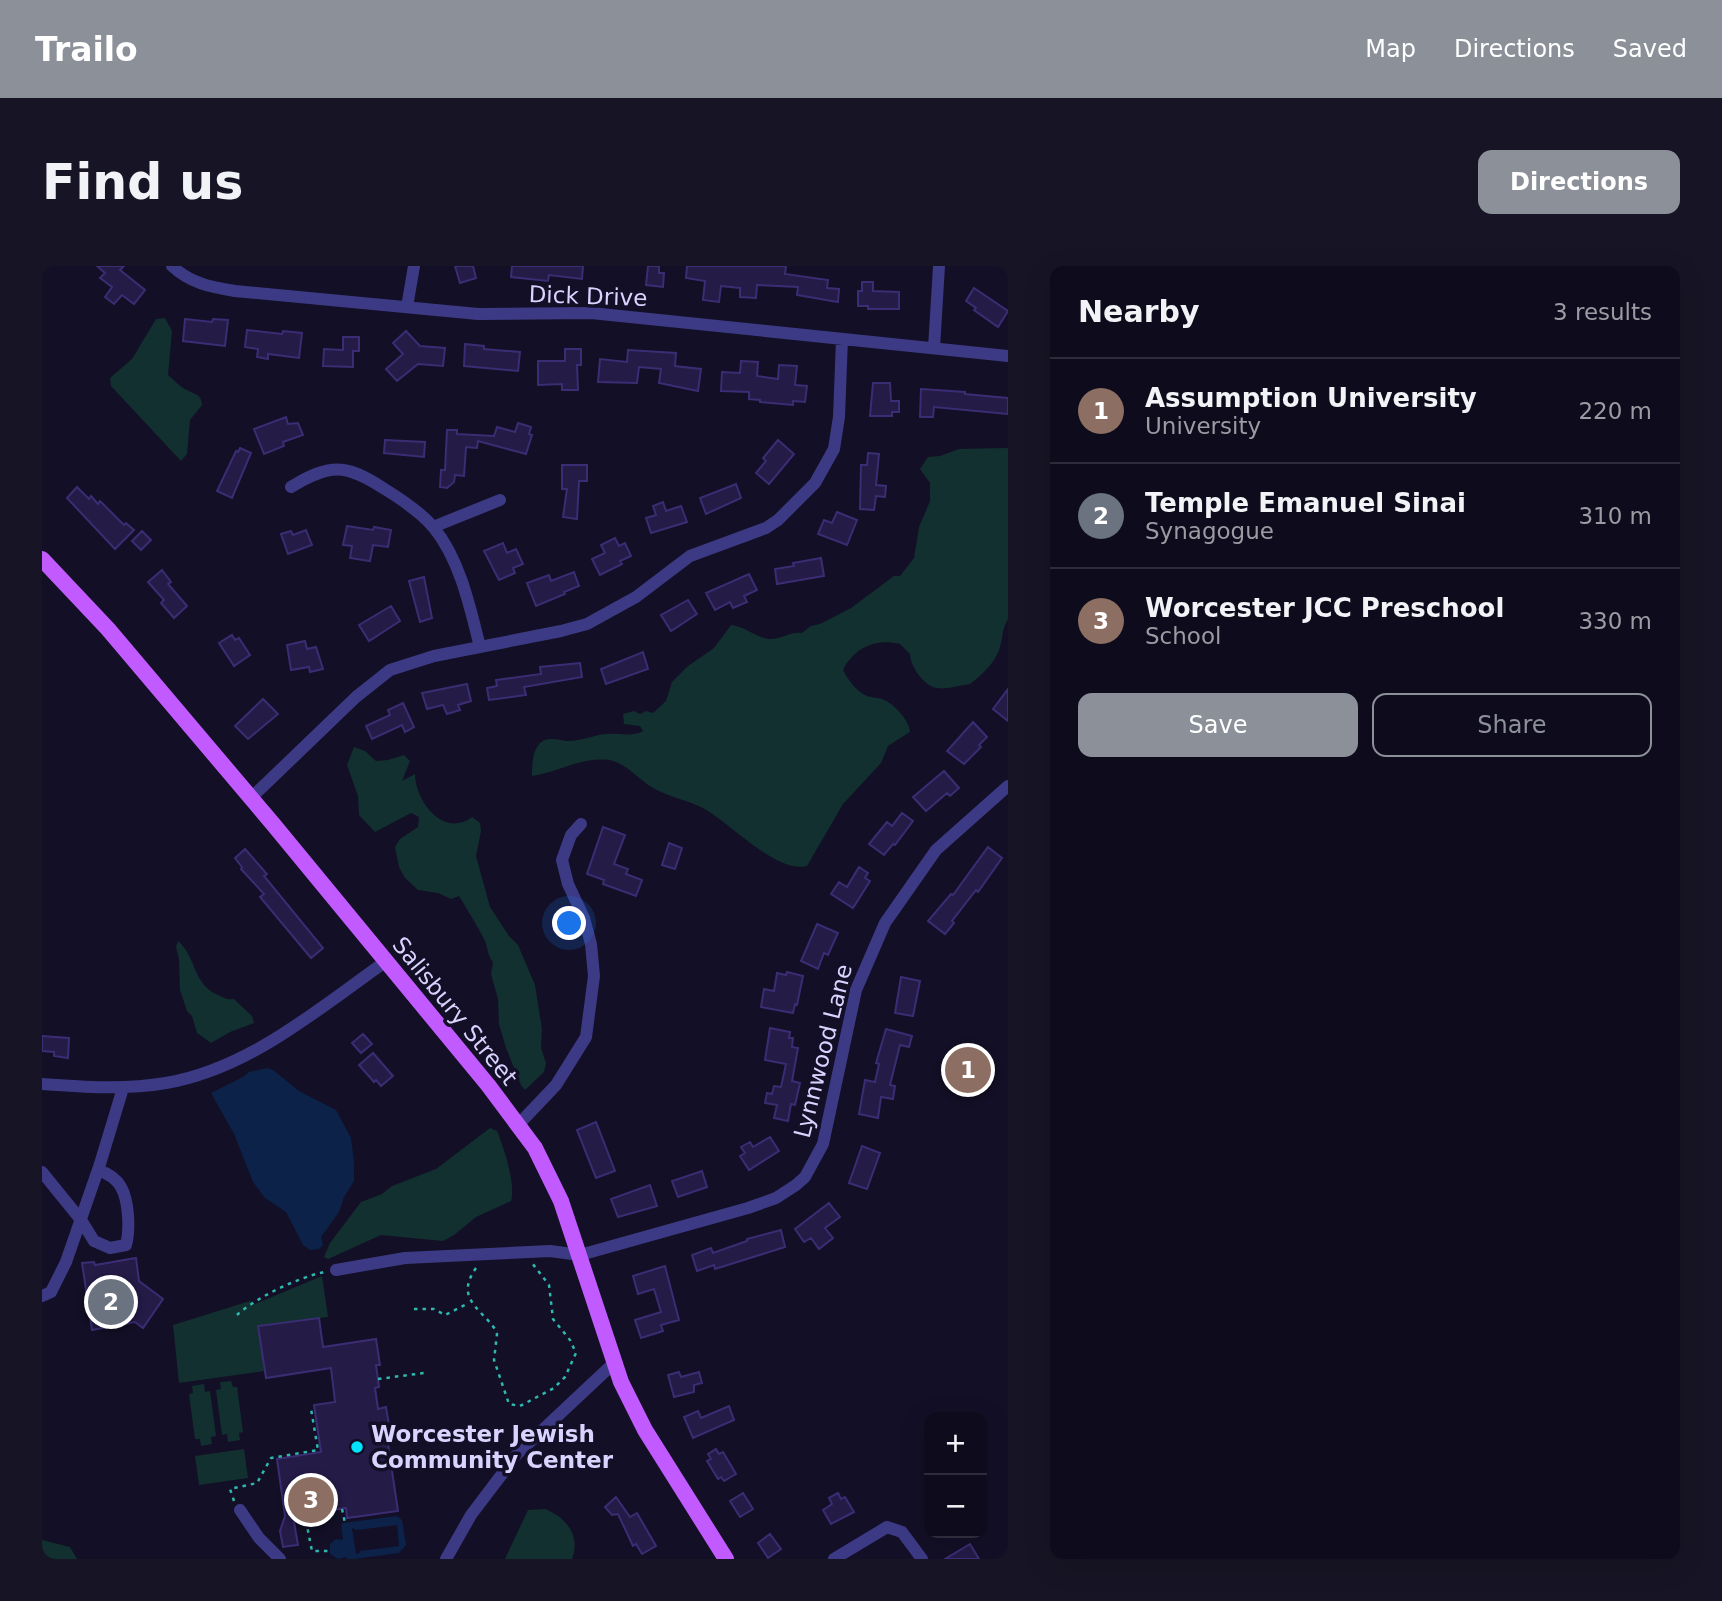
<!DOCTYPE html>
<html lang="en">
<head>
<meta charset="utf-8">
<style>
  :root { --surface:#0e0b1c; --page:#171425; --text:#f1f3f6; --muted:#9b9ba3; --line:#2e2b3b; --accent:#8c9099 }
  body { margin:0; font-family:"DejaVu Sans",sans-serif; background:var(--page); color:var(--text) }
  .controls { position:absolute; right:21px; bottom:21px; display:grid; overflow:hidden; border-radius:14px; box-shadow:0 7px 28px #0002 }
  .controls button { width:63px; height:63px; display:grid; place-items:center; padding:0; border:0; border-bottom:2px solid var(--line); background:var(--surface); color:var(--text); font:35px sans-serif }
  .you { position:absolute; left:528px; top:658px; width:24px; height:24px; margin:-18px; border:5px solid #fff; border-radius:50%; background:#1a73e8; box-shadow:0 0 0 10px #1a73e833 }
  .badge { display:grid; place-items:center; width:46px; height:46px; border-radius:50%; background:var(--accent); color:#fff; font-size:23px; font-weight:700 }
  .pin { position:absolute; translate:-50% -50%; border:4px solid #fff; box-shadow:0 2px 7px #0006 }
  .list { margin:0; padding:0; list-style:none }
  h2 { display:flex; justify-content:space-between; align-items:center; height:91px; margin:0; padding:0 28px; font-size:30px }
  h2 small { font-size:23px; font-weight:400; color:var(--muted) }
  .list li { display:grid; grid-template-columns:46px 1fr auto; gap:21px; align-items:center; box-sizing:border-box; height:105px; padding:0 28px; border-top:2px solid var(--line) }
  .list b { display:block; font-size:26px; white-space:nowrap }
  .list p { margin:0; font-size:23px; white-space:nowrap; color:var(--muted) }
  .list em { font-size:23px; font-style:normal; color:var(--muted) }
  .actions { display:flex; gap:14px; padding:21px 28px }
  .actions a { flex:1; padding:16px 0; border:2px solid var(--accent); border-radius:14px; text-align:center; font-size:24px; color:var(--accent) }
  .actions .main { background:var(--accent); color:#fff }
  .map { position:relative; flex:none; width:966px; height:1293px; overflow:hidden; border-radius:14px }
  header { display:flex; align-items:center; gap:42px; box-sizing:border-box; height:98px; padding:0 35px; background:var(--accent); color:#fff }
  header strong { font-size:33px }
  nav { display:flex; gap:38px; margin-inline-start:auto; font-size:24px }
  .intro { display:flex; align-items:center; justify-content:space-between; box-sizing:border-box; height:168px; padding:0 42px }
  h1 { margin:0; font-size:49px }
  .button { padding:18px 32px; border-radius:14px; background:var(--accent); color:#fff; font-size:24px; font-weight:700 }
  main { display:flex; gap:42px; padding:0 42px }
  aside { flex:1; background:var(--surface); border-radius:14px; box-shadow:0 7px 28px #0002 }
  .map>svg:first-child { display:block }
  .green { fill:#12302f }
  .water { fill:#0c2248; fill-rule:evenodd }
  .building { fill:#241b47; stroke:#3b2d73; stroke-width:2 }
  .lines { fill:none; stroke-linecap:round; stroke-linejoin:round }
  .path { stroke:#2fb8b0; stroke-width:2.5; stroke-dasharray:3.5 5; stroke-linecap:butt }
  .minor { stroke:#3d3a85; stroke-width:12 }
  .major { stroke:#c25bff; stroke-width:16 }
  .poi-dot { fill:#00e5ff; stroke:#130f26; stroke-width:2.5 }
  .labels { text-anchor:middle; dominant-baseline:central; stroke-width:7; stroke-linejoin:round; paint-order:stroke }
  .street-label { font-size:23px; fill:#d9d4ff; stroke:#130f26 }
  .poi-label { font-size:23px; font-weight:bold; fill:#d9d4ff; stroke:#130f26; text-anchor:start }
</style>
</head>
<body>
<header>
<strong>Trailo</strong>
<nav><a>Map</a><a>Directions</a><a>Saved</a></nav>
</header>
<div class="intro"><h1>Find us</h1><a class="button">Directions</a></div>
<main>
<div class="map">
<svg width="966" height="1293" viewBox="0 0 966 1293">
  <rect width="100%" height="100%" fill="#130f26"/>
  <path class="green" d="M123 52 130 65 126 109C132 114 138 121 145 124 154 129 159 128 160 139L148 154 145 188 139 195 69 120 68 112 90 93 114 53Z
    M966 182V353C960 363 961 371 958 381 954 396 940 409 928 418 920 419 902 424 895 422 882 420 868 400 868 388L858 378C835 372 812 381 801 404 805 412 814 425 823 429 828 432 835 431 840 433 851 437 867 453 868 466L846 480 839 497 801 538 765 600C735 608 687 556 661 542 645 534 627 531 611 522 597 514 583 496 567 494 538 491 517 506 490 510 490 496 491 472 510 473 516 473 521 475 527 475 539 475 552 469 564 468 576 467 590 471 601 465L598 460 582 458 581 448 592 445 598 448 604 445 611 447 624 435 630 416 646 400 672 382 689 359C702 360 713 371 727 373 739 374 748 365 760 367L769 360 778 358 809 342 852 310H858L872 292 877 261 888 235V217L878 203 886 191 898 190 917 183Z
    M312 481 323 485 334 495 346 494 362 489 368 495 360 515 373 508C373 534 401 573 430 551L438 557 439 565 434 590 448 641 467 670 476 679 493 719 500 763 499 782 504 797 502 806 483 824 479 819 464 782 457 758 456 733 449 708 451 696C445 689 446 682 443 675 435 659 426 645 417 630L409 633 396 627 376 624 363 612 357 601 353 581 358 573 376 561 377 551 369 547 333 566 317 549 316 530 305 499Z
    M136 675C155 691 150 718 176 729 182 732 186 734 192 733L210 750 212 757 188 766 169 777 155 767 150 750 145 745 138 724 137 693 134 681Z
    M448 862 455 865C462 882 474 918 469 935L434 951 412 969 401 975 339 969 286 993 282 991 288 977 319 936 340 928 350 920 394 903Z
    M280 1010 286 1051 216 1060 222 1105 137 1117 131 1059 208 1035 213 1038Z
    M189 1115 191 1121H195L201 1166 197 1167 198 1174 186 1176 185 1168 180 1169 174 1124 179 1123 178 1116Z
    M162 1118 163 1126 168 1125 174 1170 169 1171 170 1178 159 1180 158 1173H153L147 1128 151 1127 150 1120Z
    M202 1183 206 1212 157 1219 153 1190Z
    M503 1243C524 1251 539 1270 530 1293H463L486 1244Z
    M0 1274 28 1281 35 1293H0Z"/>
  <path class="water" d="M225 802 231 804 257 825 294 844 309 872 312 896V915L302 931 297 946 279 971 281 979 277 983 268 984 261 979 244 946 223 932 211 916 192 868 169 827 201 811 207 806Z
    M355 1250 360 1254 364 1279 357 1287 312 1293H305V1291L296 1293 288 1288V1278L294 1273 300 1274 301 1272 299 1259 301 1257ZM355 1259 357 1280 318 1285V1287L314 1288 310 1262 315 1264Z"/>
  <path class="building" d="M55 0H82L78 4 103 24 92 38 80 29 72 38 63 31 70 21 58 12 63 7Z
    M413 0H431L434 12 418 17Z
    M470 0H541L540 13 507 9 506 15 469 11Z
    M606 0H617V7H622L621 21 604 19Z
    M645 0H744L743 8 786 14 785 22 797 23 796 36 755 29 756 21 715 19 714 32 698 31V22L679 20 677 36 661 34 663 15 644 12Z
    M820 16H831V25L857 26V43H826V40H816V25H820Z
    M932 22 966 45 956 61 932 44 934 42 924 35Z
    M143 53 170 56 171 53 186 54 183 80 141 75Z
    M205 64 240 68 241 65 260 67 257 92 226 88V93L215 91 216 83 203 81Z
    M364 65 378 80 403 82 401 100 376 98 355 115 344 103 361 88 351 77Z
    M301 71H317V85H311V101L281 100 282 83 301 84Z
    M423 78 442 80V83L478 86 476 105 422 100Z
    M523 83H539V99H535L536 124H520V118L496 119V95H523Z
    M586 84 634 87 633 100 659 103 656 125 617 117 619 103 597 101 595 117 556 116 558 93 585 96Z
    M699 95 716 96 715 110 736 113 737 99 755 100 753 119 765 120 763 136 751 135V139L718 136V134L707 133V126L679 125 680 106 698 107Z
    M831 117H848L849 135H857V146H850V150H828Z
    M879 123 923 126V128L966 132V148L892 141 891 151H878Z
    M244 151 246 158 256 157 261 169 241 176 242 180 222 188 212 163Z
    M476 157 489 161 487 168 490 169 484 188 436 175 435 182 424 181 422 210 413 209 412 216 405 222 398 221 399 204H403L405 164H415V168L452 170 455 161 473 166Z
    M343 174 383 176 382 191 342 187Z
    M736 174 752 188 727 218 714 207 724 195 721 192Z
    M198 182 209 187 190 232 175 225 194 185 196 186Z
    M826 187 837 188 834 219 844 220 843 231 834 230 832 244 818 243 819 199H825Z
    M520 199H545V215H537L535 253 521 251 525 223H520Z
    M694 218 699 232 664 248 658 232Z
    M35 221 47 233 49 230 56 238 58 235 82 259 84 257 92 264 73 283 25 232Z
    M621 236 624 245 639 240 645 256 609 267 604 252 614 249 611 240Z
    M795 246 815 254 805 279 776 268 782 254 790 257Z
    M305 260 331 264 332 261 349 264 346 281 331 279 328 295 308 292 310 280 301 279Z
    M264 264 270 279 246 288 239 268 249 265 251 269Z
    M100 265 109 274 99 284 90 275Z
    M573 272 577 280 583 277 589 290 578 295 580 298 558 309 550 293 563 287 559 279Z
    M461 277 465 287 474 283 481 298 471 302 473 307 457 314 442 285Z
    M779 292 782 310 735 318 733 303 752 300 751 297Z
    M120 304 129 316 126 318 145 340 132 352 119 337 122 334 106 316Z
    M532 306 537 320 522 326 523 328 494 340 485 317 507 309 509 315Z
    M707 308 715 324 702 330 705 336 691 342 688 336 673 344 664 327Z
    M382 311 390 352 378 356 367 315Z
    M646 334 655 348 629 365 619 349Z
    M349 340 358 355 327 375 317 359Z
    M190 369 193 374 197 372 208 389 192 400 177 377Z
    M263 375 265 383 274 381 281 403 268 406 267 401 249 404 245 379Z
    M601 386 606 403 564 418 559 403Z
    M538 397 540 411 482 421 484 429 447 434 445 422 455 420 454 414 499 408 498 401Z
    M425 418 429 435 416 439 418 444 405 448 401 439 385 443 380 427Z
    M966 423V455L951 443Z
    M221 433 236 448 206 473 193 460Z
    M361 437 372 461 363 466 360 459 330 473 324 460 348 449 346 444Z
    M931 456 945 471 937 479 939 481 922 498 905 485Z
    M902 505 917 522 908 530 905 527 884 545 871 531Z
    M860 547 871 555 853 579 851 578 842 589 827 578 845 556 850 560Z
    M561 561 583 569 572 598 586 603 584 608 600 614 594 630 561 618 562 614 545 608Z
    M627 577 640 582 633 603 620 599Z
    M946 581 960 592 936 626 934 624 910 655 912 657 903 668 886 655 909 628 911 629Z
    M203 583 225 608 222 610 281 682 269 692 218 631 222 628 199 603 200 601 193 592Z
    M817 601 826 607 823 612 828 615 811 642 789 628 797 616 805 621Z
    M775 658 796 667 786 689 782 687 776 703 759 695Z
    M745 706 761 710 755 739 753 738 751 747 719 741 722 723 732 725 735 707 744 709Z
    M859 711 878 715 871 750 853 747Z
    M728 762 748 766 747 772H751L750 781 756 782 750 815 758 817 753 839 749 838 746 855 732 852 735 839 723 837 725 827 730 828 732 820 739 821 744 798 723 794Z
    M844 763 870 770 867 781 858 779 848 819 853 820 851 833 839 831 836 852 817 848 823 814 833 816 837 798 834 797Z
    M321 768 330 778 319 787 310 777Z
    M0 770 27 772 26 792 12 790V786L0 785Z
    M331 787 351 810 339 820 334 814 332 816 317 799Z
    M554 856 573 905 554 912 535 864Z
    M728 871 737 885 707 904 698 890 703 887 699 881 708 876 711 881Z
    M820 880 838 887 825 923 807 917Z
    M660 905 665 921 636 931 630 915Z
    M608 919 615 940 576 951 569 933Z
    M787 937 798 951 783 962 791 972 777 983 769 972 762 976 753 963Z
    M739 964 743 981 673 1003 672 999 655 1005 650 989 669 982 671 987 705 975V973Z
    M94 992 97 1015 121 1033 101 1062 93 1056 50 1064 40 997 52 996 53 999Z
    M623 1000 637 1054 619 1059 621 1065 599 1072 593 1054 619 1046 612 1023 596 1028 591 1010Z
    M277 1052 281 1081 334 1073 338 1099H334L337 1121 333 1122 336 1143 344 1141 348 1165H344L356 1245 305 1252 304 1242 272 1247 273 1253 252 1256 256 1279 241 1281 238 1265 243 1250 235 1193 279 1186 272 1139 293 1136 289 1102 224 1112 216 1060Z
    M637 1106 639 1111 657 1106 660 1117 652 1119V1126L632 1131 626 1109Z
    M687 1140 692 1154 651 1172 642 1151 656 1145 659 1152Z
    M674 1183 677 1188 681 1186 694 1208 682 1215 679 1211 676 1213 665 1195 669 1193 666 1188Z
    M701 1227 711 1243 698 1251 688 1235Z
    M796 1227 799 1233 803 1231 812 1246 789 1258 781 1244 790 1238 787 1232Z
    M574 1231 588 1251 595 1247 614 1280 600 1288 594 1278 591 1280 576 1248 570 1249 563 1241Z
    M728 1268 739 1283 726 1292 716 1277Z
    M928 1278 937 1293H903Z"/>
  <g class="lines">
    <path class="path" d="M434 1002C413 1032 437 1041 453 1063L455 1068 452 1094 467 1138 478 1140 512 1122 523 1111 534 1087 528 1074 511 1053 507 1019 490 997
      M372 1043H392L403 1049 427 1037
      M195 1049C215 1031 255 1012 282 1006
      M336 1113 382 1107
      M192 1235 188 1223 215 1217 229 1192 276 1184 269 1143H272
      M300 1243 303 1257
      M264 1255 270 1285H287"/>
    <path class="minor" d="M130 0C148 17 168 21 193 25L436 48 549 47 966 90
      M365 41 372 0
      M892 82 897 0
      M249 221C287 198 303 197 341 222 359 233 379 246 392 262 418 294 428 341 438 381
      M391 261 458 234
      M209 532 314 431 348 404 392 390 519 365 545 358 594 331 648 290 724 262 736 254 773 217 792 183 797 151 800 73
      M0 818C41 821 82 824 124 817 207 803 276 743 343 696
      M476 859 514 819 544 771 552 710 549 678 542 652 526 618 520 594 529 569 539 558
      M0 906 39 954 52 975 68 982 84 979C88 964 87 935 79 921 74 912 65 907 56 904
      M294 1004 363 992 508 985 538 989 706 942 734 932 754 919 763 911 781 878 814 724 843 657 894 584 966 520
      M0 1030 9 1026 24 996 58 898 81 822
      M198 1244 217 1272 238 1293
      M404 1293 429 1249 476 1187 572 1097
      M792 1293 845 1261 860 1266 880 1293"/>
    <path class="major" d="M0 293 66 363 231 558 446 819 493 882 519 935 579 1116 603 1164 684 1293"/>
  </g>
  <circle class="poi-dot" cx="315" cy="1181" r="7"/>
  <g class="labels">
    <g class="street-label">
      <text transform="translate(546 30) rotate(2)">Dick Drive</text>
      <text transform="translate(413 745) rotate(51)">Salisbury Street</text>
      <text transform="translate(781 785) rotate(-76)">Lynnwood Lane</text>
    </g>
    <g class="poi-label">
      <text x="329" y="1168">Worcester Jewish<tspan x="329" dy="26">Community Center</tspan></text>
    </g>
  </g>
</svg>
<div class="controls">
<button>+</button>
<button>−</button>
</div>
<div class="you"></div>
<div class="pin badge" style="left:926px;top:804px;background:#8d6e63">1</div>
<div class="pin badge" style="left:69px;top:1036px;background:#6b7280">2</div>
<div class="pin badge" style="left:269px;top:1234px;background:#8d6e63">3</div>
</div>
<aside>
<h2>Nearby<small>3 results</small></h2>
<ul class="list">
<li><span class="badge" style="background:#8d6e63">1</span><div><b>Assumption University</b><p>University</p></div><em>220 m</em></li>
<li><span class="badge" style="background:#6b7280">2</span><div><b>Temple Emanuel Sinai</b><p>Synagogue</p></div><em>310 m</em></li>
<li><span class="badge" style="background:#8d6e63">3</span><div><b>Worcester JCC Preschool</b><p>School</p></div><em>330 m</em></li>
</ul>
<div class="actions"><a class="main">Save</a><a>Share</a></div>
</aside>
</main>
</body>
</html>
